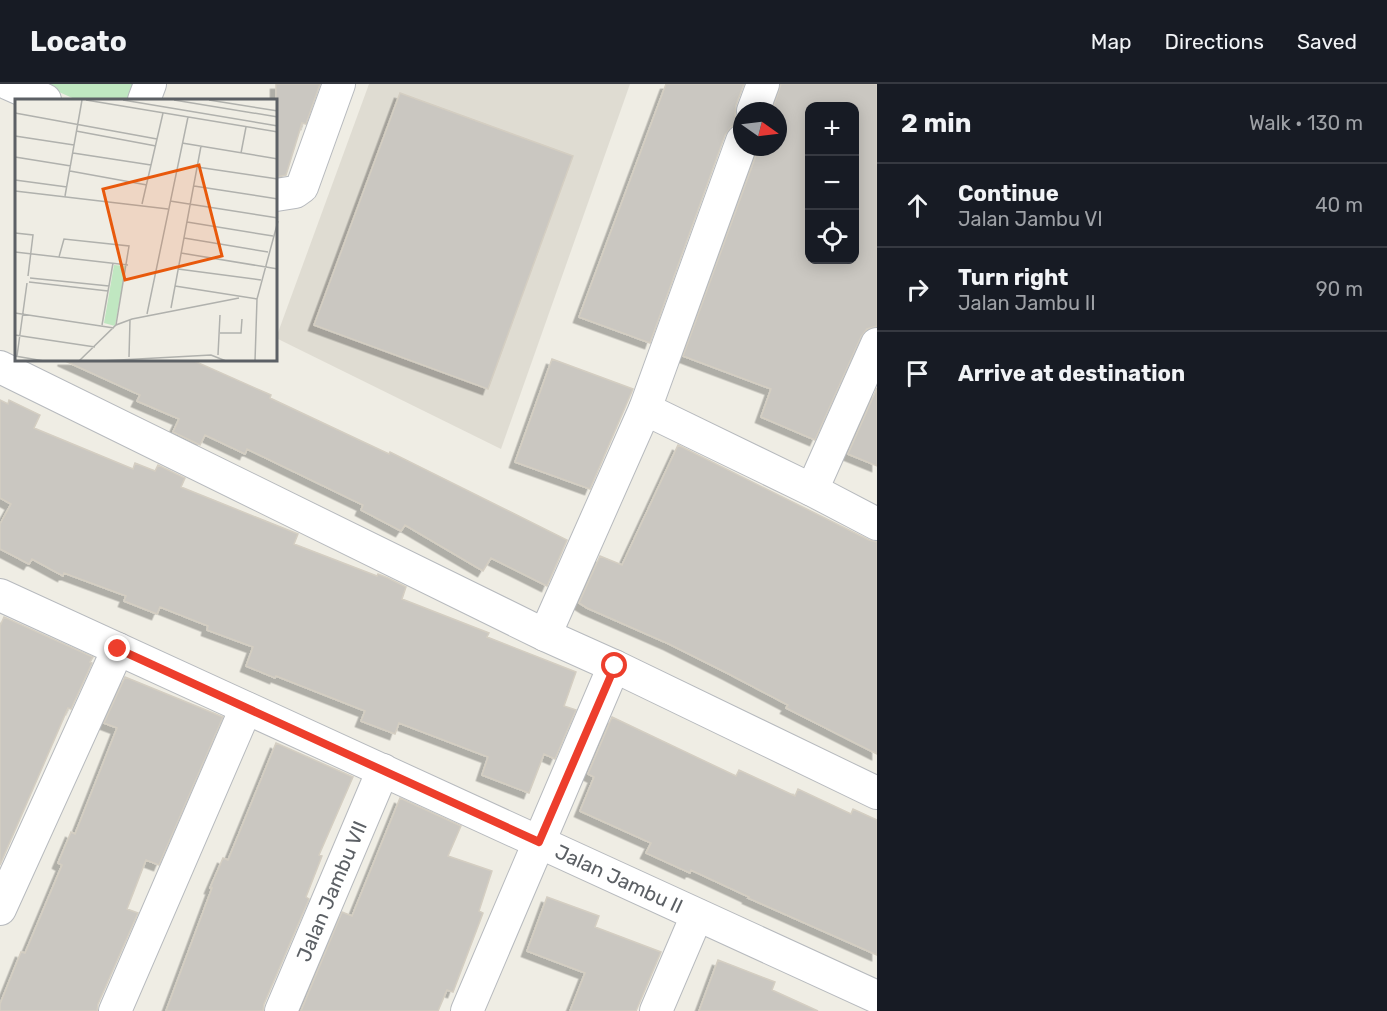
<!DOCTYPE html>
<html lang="en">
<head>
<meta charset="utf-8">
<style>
  :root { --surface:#171b24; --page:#242831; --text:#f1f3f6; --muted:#9ea1a6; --line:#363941 }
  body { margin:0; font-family:Rubik,sans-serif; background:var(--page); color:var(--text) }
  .controls { position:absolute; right:18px; top:18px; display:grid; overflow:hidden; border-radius:12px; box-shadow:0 3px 15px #0003 }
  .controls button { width:54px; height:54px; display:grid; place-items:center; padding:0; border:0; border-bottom:2px solid var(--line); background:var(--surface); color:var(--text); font:30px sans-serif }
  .compass { position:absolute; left:733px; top:18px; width:54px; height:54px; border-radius:50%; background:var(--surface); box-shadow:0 3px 15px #0003; rotate:104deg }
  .stop { position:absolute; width:18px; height:18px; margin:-14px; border:4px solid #ed3e2c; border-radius:50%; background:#fff }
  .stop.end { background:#ed3e2c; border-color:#fff; box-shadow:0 2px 6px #0008 }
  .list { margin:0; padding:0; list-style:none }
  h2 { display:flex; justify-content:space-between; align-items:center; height:78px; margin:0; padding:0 24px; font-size:26px }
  h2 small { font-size:20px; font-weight:400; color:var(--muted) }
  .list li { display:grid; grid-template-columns:39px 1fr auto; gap:18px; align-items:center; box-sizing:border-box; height:84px; padding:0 24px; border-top:2px solid var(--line) }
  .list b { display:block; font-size:22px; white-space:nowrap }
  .list p { margin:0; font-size:20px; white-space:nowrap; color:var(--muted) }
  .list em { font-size:20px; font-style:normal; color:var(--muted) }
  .icon { flex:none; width:33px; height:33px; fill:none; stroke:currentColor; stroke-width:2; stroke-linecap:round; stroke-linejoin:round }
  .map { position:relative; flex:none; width:877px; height:927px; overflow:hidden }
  header { display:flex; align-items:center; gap:36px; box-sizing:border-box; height:84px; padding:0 30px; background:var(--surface); border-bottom:2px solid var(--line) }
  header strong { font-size:28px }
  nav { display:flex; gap:33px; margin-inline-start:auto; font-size:21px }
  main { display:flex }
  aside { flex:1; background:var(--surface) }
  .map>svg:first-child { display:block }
  .education { fill:#dfdcd2 }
  .green { fill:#c0e7c1 }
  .building { fill:#cac7c1; stroke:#d4cec2; stroke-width:1.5; fill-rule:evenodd; filter:url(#shadow) }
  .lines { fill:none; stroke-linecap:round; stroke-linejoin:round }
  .street-casing { stroke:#b7babe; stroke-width:34 }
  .street { stroke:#fff; stroke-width:32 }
  .route { stroke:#ed3e2c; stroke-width:8 }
  .labels { text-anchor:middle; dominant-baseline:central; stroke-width:6; stroke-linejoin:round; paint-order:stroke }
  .street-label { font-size:20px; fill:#5c6065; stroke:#fff }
  .inset-road { fill:none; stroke:#b0b1ad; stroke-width:1.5 }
  .view { fill:#e8590c; fill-opacity:0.15; stroke:#e8590c; stroke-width:3 }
  .inset-edge { fill:none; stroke:#5c6065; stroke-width:3 }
</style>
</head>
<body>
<header>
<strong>Locato</strong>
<nav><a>Map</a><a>Directions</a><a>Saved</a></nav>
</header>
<main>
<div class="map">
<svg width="877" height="927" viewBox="0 0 877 927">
  <defs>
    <filter id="shadow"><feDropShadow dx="-5.5" dy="5.5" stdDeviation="0" flood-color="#0004"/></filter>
  </defs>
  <rect width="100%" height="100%" fill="#efede4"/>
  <path class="education" d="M369 0H630L501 365 276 254Z"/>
  <path class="green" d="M41 0H138L133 16H77Z"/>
  <path class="building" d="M276 0H320L306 40 302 39 286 91 276 93Z
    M666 0H744L736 21 735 31 740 39 731 43 725 51 650 259 579 233Z
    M781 0H877V242L867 245 861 253 815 356 761 333 771 305 683 272 759 63H778V27H772ZM810 22H855V176H810Z
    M400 9 573 72 488 305 314 241Z
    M552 275 633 305 590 405 515 378Z
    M63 276H192L271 311 270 314 389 370 390 368 567 456 547 502 491 474 483 487 405 441 401 447 361 426 363 421 247 365 245 370 205 351 200 361 173 348 179 335 137 317 140 311Z
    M877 304V382L848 370Z
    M0 316 8 320 9 316 40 331 34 344 133 385 135 379 155 387 158 381 185 394 181 403 298 450 294 460 377 492 378 490 388 494 406 503 402 515 489 549 487 553 576 588 564 622 576 626 555 675 544 670 529 709 482 691 488 673 399 639 395 650 361 637 365 627 276 592 275 594 246 582 253 563 207 546 208 542 160 523 157 530 124 517 126 512 64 489 63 492 32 475 29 480 0 465V440L11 420 0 414Z
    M678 361 869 456 877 458V670L786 624 788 621 727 589 669 560 587 524 579 519 600 472 622 481Z
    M4 533 93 573 90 578 92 579 71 625 68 624 0 781V542Z
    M125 593 223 633 159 781 146 776 127 825 138 829 98 920 97 927H0V920L21 868 25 869 62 781 58 779 71 748 75 750 117 644 104 639Z
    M612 633 736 692 739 686 795 712 798 705 851 730 853 725 877 736V871L748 814 749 813 691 786 690 789 646 769 651 759 580 727 594 693 588 690Z
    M276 659 353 693 319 771 322 772 306 813 309 815 264 920 263 927H166L212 804H210L223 774 228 776Z
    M400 714 461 742 448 772 492 787 479 827 483 829 453 908 447 906 438 927H301L342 828 352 832Z
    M547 813 599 832 595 843 661 868 636 927H570L585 889 527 867Z
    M718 876 775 898 772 906 818 927H699Z"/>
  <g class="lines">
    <g class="street-casing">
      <g id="street">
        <path d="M9 0 45 16"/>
        <path d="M144 16 150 0"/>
        <path d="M753 27 763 0"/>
        <path d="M276 111 295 108 302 103 339 0"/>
        <path d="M0 283 545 551 614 582 877 709"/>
        <path d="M645 325 812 406 877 440"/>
        <path d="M812 406 877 260"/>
        <path id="s1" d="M0 511 877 913"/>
        <path d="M545 551 645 325 742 57"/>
        <path d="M0 825 118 565"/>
        <path d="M115 927 246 624"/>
        <path id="s2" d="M281 927 383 686"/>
        <path d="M467 927 614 582"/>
        <path d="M656 927 697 831"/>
      </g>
    </g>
    <use href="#street" class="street"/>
  </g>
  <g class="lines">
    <path class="route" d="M118 565 539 758 615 582"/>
  </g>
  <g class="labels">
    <g class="street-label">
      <text stroke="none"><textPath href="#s1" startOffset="681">Jalan Jambu II</textPath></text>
      <text stroke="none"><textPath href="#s2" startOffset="130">Jalan Jambu VII</textPath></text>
    </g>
  </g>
  <g transform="translate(15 15)">
    <rect width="262" height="262" fill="#efede4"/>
    <path d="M99 166 111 167 100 227 89 224Z" fill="#c0e7c1"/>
    <path class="inset-road" d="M71 1 263 33M108 1 263 27M159 1 263 18M194 1 263 12M0 14 142 40M61 32 141 47M0 37 59 46M167 44 263 60M58 54 136 66M226 54 231 28M0 58 56 67M182 68 263 80M55 72 132 86M0 81 52 88M179 87 263 100M0 92 153 110M50 97 67 1M155 102 263 119M127 105 148 14M172 123 258 137M0 134 18 136 13 177M169 139 253 153M0 153 113 166M166 154 263 170M44 158 49 140 114 147 101 226M163 170 246 181M15 179 94 187M14 183 93 192M160 187 242 200M156 209 186 47M0 214 99 229M132 215 173 18M87 226 98 164M205 234H226L227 220M0 236 80 248M203 256 205 216M0 257 29 262M2 257 12 184M114 258 115 221M64 262 101 226 117 220 224 199M86 262 196 256 211 262M240 262 242 200 263 122"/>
    <path class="view" d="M184 66 207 157 110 181 88 90Z"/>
    <rect width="262" height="262" class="inset-edge"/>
  </g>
</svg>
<div class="controls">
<button>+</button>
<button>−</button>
<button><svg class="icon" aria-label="locate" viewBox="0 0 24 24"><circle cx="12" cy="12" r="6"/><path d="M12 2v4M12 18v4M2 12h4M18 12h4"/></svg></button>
</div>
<svg class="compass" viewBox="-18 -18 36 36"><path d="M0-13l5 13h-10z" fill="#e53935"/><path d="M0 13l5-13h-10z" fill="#9ea1a6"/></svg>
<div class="stop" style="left:615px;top:582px"></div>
<div class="stop end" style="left:118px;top:565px"></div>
</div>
<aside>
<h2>2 min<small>Walk · 130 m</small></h2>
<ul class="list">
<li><svg class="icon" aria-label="ahead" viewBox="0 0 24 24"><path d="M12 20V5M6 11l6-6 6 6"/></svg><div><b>Continue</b><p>Jalan Jambu VI</p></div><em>40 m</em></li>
<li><svg class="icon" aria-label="right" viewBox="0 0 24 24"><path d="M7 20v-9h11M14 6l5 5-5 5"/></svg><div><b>Turn right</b><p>Jalan Jambu II</p></div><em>90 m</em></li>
<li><svg class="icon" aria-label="arrive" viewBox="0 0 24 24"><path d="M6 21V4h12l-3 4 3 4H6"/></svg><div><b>Arrive at destination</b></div></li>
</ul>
</aside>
</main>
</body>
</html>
